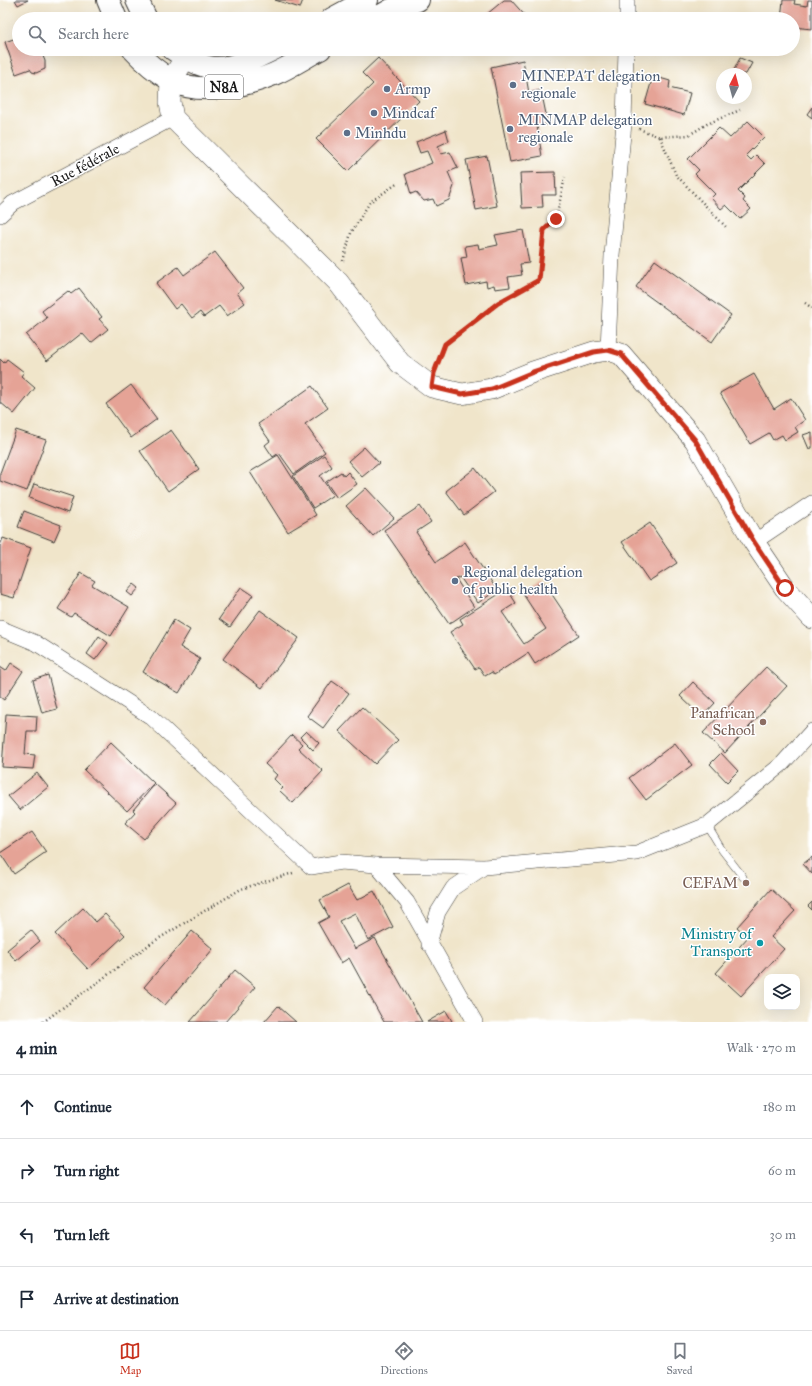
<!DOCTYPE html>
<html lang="en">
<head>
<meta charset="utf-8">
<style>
  :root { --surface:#fff; --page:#f6f6f7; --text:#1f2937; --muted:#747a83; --line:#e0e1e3; --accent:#c8321e }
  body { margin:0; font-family:"IM FELL Great Primer",serif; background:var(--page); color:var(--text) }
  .controls { position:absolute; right:12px; bottom:12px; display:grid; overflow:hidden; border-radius:8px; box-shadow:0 4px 16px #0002 }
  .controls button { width:36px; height:36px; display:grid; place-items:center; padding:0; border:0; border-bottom:1px solid var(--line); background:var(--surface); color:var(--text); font:20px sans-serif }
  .compass { position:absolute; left:716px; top:68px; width:36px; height:36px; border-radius:50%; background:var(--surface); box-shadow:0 4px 16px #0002; rotate:6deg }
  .stop { position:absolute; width:12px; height:12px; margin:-9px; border:3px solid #c8321e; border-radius:50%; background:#fff }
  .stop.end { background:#c8321e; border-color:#fff; box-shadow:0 1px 4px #0008 }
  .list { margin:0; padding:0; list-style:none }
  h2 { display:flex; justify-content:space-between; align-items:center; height:52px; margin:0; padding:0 16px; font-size:17px }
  h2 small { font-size:13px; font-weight:400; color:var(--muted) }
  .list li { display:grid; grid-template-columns:26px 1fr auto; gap:12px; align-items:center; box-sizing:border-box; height:64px; padding:0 16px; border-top:1px solid var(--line) }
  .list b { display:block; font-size:15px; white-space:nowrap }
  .list em { font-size:13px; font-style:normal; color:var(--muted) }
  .icon { flex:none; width:22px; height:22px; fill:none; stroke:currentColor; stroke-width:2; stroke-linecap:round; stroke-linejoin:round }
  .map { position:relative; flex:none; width:812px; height:1022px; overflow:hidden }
  .search { position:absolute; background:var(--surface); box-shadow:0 4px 16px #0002; left:12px; right:12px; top:12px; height:44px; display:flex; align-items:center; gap:10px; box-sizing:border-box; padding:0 14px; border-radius:22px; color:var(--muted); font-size:15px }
  .sheet { height:308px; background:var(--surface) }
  nav { display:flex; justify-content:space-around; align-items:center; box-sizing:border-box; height:56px; border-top:1px solid var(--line); background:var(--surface); font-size:11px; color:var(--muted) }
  nav a { display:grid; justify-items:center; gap:2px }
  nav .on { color:var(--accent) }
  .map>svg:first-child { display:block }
  .building { fill:#e5a396 }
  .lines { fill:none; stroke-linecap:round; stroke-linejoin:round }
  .lane-casing { stroke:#3c3a36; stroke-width:8 }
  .street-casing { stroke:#3c3a36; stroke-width:16 }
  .secondary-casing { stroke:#3c3a36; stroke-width:22 }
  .highway-casing { stroke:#3c3a36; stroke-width:24 }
  .path { stroke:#3c3a36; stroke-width:2.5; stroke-dasharray:1 3; stroke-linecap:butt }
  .lane { stroke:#fff; stroke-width:7 }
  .street { stroke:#fff; stroke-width:15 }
  .secondary { stroke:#fff; stroke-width:21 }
  .highway { stroke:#fff; stroke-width:22 }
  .route { stroke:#c8321e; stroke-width:5 }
  .service-dot { fill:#5c6f8a; stroke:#fff; stroke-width:1.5 }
  .education-dot { fill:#8d6e63; stroke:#fff; stroke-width:1.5 }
  .culture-dot { fill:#0f9aa8; stroke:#fff; stroke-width:1.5 }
  .labels { text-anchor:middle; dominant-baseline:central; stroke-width:3; stroke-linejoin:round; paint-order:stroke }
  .shield { fill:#fff; stroke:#606060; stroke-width:1 }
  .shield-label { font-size:14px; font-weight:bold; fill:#1c1c1c }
  .service-label { font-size:15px; fill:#4e5e75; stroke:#fff; text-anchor:start }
  .street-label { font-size:15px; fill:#1c1c1c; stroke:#fff }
  .education-label { font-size:15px; fill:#785e54; stroke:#fff; text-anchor:end }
  .culture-label { font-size:15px; fill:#0d838f; stroke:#fff; text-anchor:end }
</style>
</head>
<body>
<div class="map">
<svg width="812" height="1022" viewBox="0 0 812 1022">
  <rect width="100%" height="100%" fill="#fff"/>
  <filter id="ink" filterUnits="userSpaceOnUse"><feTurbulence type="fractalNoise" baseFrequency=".025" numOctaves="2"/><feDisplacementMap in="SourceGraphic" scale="8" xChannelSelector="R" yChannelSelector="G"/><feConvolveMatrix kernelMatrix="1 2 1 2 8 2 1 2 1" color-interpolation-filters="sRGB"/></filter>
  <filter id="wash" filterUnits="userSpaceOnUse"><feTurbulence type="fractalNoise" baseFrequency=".012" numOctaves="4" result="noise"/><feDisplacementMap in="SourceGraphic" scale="16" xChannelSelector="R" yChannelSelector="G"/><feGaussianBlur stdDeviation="0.9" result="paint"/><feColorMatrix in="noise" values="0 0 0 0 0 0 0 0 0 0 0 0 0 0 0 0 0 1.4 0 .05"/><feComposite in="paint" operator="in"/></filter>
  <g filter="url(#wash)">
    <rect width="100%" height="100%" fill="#f0e5ca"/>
    <g id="blocks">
      <path class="building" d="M15 0H28L18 5Z
        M275 0H303L300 8Z
        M504 0H511L528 19H491L487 14Z
        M783 0H795L794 4 807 6 808 0H812V29L793 27V19H781Z
        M19 37V49H40L45 61V69L36 73 32 72 30 69 16 74 5 42Z
        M378 58 419 101 348 171 316 139 373 84 362 73Z
        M740 58 752 63 746 74H741L734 70Z
        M523 60 529 93 541 90 548 124 537 126 542 156 510 162 491 67Z
        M653 76 670 81 669 88 690 93 684 115 645 104Z
        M812 107V118L807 114Z
        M748 121 764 137 746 155 751 160 756 155 765 164 738 191 745 198 743 201 751 209 740 219 726 205 721 209 711 198 715 194 695 174 699 170 688 159 719 128 730 138Z
        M446 130 449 141 438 146 441 154 450 152 458 168 448 172 454 186 449 200 436 206 433 199 424 201 416 192 411 194 405 174 432 163 427 151 420 153 416 142Z
        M487 156 497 206 476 210 466 160Z
        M555 172 556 195H542L543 207 522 208 520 173Z
        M523 230 529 263 520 264 522 275 508 277 510 287 495 289 494 285 487 287 486 281 466 285 461 258 467 257 465 246 478 244 479 249 498 245 495 235Z
        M215 252 243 288 237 293 245 303 227 316 219 306 204 317 200 312 192 318 181 304 175 309 156 283 178 267 184 275Z
        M655 260 731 315 712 342 636 287Z
        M79 288 102 317 99 319 108 329 91 343 82 333 47 361 26 335 47 318 42 311 68 291 71 294Z
        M0 359 4 363 7 359 24 372 21 376 35 388 14 414 0 402Z
        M754 374 774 409 791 398 805 420 795 427 798 432 785 440 782 435 773 440 769 433 750 444 720 393Z
        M131 385 157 419 131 438 106 404Z
        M312 386 328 408 305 424 325 452 294 474 279 453 273 457 265 445 270 441 258 424Z
        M16 430 46 440 27 491 0 481V473Z
        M171 430 199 469 168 491 140 451Z
        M812 432V448L809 449 803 435Z
        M364 447 379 463 362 477 348 461Z
        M278 455 316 515 288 532 250 472Z
        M324 455 332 467 320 476 333 495 313 508 293 476Z
        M475 468 494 492 464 515 446 491Z
        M341 472 344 476 348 472 357 484 337 498 326 482Z
        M34 484 73 497 68 513 29 498Z
        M366 488 394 518 373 536 346 506Z
        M420 506 431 522 416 532 436 562 465 542 497 590 478 603 460 577 456 579 474 607 449 624 384 530Z
        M24 511 61 525 54 541 18 527Z
        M650 523 677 563 649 581 622 542Z
        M3 538 31 548 14 598 0 594V546Z
        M81 573 95 581 92 585 129 607 111 636 74 613 71 617 58 609Z
        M543 581 579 635 535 664 528 653 494 675 492 672 485 676 479 667 475 669 450 632 463 624 460 619 507 589 516 603 502 612 524 644 546 629 523 594Z
        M134 584 139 588 132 596 127 592Z
        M241 587 253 595 230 627 219 619Z
        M260 610 299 638 262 688 223 659Z
        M174 620 190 630 180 647 200 659 179 693 143 672Z
        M99 636 108 643 95 660 87 654Z
        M11 663 23 671 4 700 0 697V667L6 671Z
        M766 667 787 686 725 753 703 733Z
        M48 675 57 709 42 713 33 680Z
        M332 681 349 693 323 728 307 716Z
        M693 682 715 703 702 717 680 696Z
        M362 707 398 740 375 764 339 731Z
        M6 714 37 716 36 731H27L25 754 35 755 33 769 2 767Z
        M306 731 319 743 313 750 300 737Z
        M292 735 302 744 298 748 323 771 293 803 280 791 283 788 274 779 277 775 265 764Z
        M111 742 154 783 127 811 84 770Z
        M675 743 692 765 646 800 629 778Z
        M721 753 738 771 727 782 710 764Z
        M37 773 48 787 20 810 8 796Z
        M155 784 176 803 144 839 125 823 135 812 133 810Z
        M32 832 46 852 14 874 0 853Z
        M812 857V874L803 864Z
        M348 885 357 900 374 891 393 927 368 940 355 913 339 921 355 949 375 938 422 1022H384L349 958 341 963 318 923 329 917 320 900Z
        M771 889 795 911 771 937 784 949 741 996 716 973 748 937 737 927Z
        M812 902V910L808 906Z
        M83 908 96 922 105 914 125 935 88 969 55 934Z
        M31 930 40 941 16 961 7 950Z
        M192 931 213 949 165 1005 144 987Z
        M235 970 255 987 225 1022H190Z
        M278 1006 296 1022H264Z
        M446 1011 452 1021 450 1022H427Z"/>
    </g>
  </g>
  <g filter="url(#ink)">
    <use href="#blocks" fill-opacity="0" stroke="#3c3a36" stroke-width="1"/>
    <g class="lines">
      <g class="lane-casing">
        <path id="lane" d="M707 825 722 850 743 877"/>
      </g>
      <g class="street-casing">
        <path id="street" d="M627 19V0
          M0 215 13 203 173 118
          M608 350 612 255 624 123 626 49
          M754 542 812 503
          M0 628 36 643 151 717 311 867 341 862 376 865 484 867 637 853 707 825 782 764 812 731
          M376 865 407 902 475 1022
          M429 944 438 912 453 888 484 867"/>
      </g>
      <g class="secondary-casing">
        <path id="secondary" d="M185 58 171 81 170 102 173 118 338 282 400 363 432 387 462 394 491 389 533 372 594 352 608 350 621 354 695 440 754 542 785 588 812 618"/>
      </g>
      <g class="highway-casing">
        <path id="highway" d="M108 0 116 19
          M137 0 146 19
          M332 19 367 0
          M375 19 391 10 418 0
          M133 49C144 61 157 72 171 80 199 96 246 86 274 74 290 67 305 57 320 49
          M173 49C183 56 197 65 209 67 230 71 256 58 274 49"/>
      </g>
      <path class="path" d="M639 129 660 137 689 135 707 124 740 110
        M660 137 676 175 726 227
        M343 261 351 233 370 202 398 183
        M805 303 812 308
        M436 367 445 344 498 303 539 280 544 230 556 219 565 177
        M43 1022 153 942 241 889 293 873"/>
      <use href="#lane" class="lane"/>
      <use href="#street" class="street"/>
      <use href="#secondary" class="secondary"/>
      <use href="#highway" class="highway"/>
    </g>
  </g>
  <g class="lines" filter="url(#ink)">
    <path class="route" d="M556 219 544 230 539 280 498 303 445 344 434 373 432 387 462 394 492 389 533 372 594 352 608 350 621 354 695 440 754 542 785 588"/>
  </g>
  <g class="service-dot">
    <circle cx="513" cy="85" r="4"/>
    <circle cx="387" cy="89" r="4"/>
    <circle cx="374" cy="113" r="4"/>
    <circle cx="510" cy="129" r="4"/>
    <circle cx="347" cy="133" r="4"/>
    <circle cx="455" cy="581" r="4"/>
  </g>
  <g class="education-dot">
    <circle cx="763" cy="722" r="4"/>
    <circle cx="746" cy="883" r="4"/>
  </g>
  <circle class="culture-dot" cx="760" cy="943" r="4"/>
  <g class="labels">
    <rect class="shield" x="205" y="75" width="38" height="24" rx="3"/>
    <g class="shield-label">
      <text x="224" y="87">N8A</text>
    </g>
    <g class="service-label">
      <text x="521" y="76">MINEPAT delegation<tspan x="521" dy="17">regionale</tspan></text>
      <text x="395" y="89">Armp</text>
      <text x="382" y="113">Mindcaf</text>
      <text x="518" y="120">MINMAP delegation<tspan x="518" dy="17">regionale</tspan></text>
      <text x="355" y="133">Minhdu</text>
      <text x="463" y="572">Regional delegation<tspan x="463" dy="17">of public health</tspan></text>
    </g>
    <g class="street-label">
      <text transform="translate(85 165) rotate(-28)">Rue fédérale</text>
    </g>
    <g class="education-label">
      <text x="755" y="713">Panafrican<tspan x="755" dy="17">School</tspan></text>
      <text x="738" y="883">CEFAM</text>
    </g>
    <g class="culture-label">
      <text x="752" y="934">Ministry of<tspan x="752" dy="17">Transport</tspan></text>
    </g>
  </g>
</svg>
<div class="controls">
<button><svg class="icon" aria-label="layers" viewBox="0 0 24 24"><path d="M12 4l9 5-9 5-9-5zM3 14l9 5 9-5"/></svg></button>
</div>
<svg class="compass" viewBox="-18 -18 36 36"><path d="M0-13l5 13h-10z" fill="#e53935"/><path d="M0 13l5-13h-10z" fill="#747a83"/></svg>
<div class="stop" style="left:785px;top:588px"></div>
<div class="stop end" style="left:556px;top:219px"></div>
<div class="search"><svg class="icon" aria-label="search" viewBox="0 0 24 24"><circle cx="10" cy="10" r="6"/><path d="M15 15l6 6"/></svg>Search here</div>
</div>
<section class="sheet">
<h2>4 min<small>Walk · 270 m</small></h2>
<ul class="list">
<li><svg class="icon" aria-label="ahead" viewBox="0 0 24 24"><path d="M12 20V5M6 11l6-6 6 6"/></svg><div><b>Continue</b></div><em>180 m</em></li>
<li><svg class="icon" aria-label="right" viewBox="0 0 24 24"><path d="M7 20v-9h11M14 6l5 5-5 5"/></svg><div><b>Turn right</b></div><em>60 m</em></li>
<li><svg class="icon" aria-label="left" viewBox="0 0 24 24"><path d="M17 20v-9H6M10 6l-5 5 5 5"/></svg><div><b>Turn left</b></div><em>30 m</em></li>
<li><svg class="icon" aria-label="arrive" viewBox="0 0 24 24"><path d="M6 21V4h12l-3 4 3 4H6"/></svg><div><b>Arrive at destination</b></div></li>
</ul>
</section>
<nav>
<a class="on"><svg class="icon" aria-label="map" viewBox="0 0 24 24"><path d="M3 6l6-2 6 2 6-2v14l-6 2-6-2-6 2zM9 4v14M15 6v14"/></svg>Map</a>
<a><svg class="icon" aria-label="directions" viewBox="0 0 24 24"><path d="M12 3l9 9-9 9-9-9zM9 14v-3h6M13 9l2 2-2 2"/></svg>Directions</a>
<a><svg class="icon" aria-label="saved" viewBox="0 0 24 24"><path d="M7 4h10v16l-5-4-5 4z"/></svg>Saved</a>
</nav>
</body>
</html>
